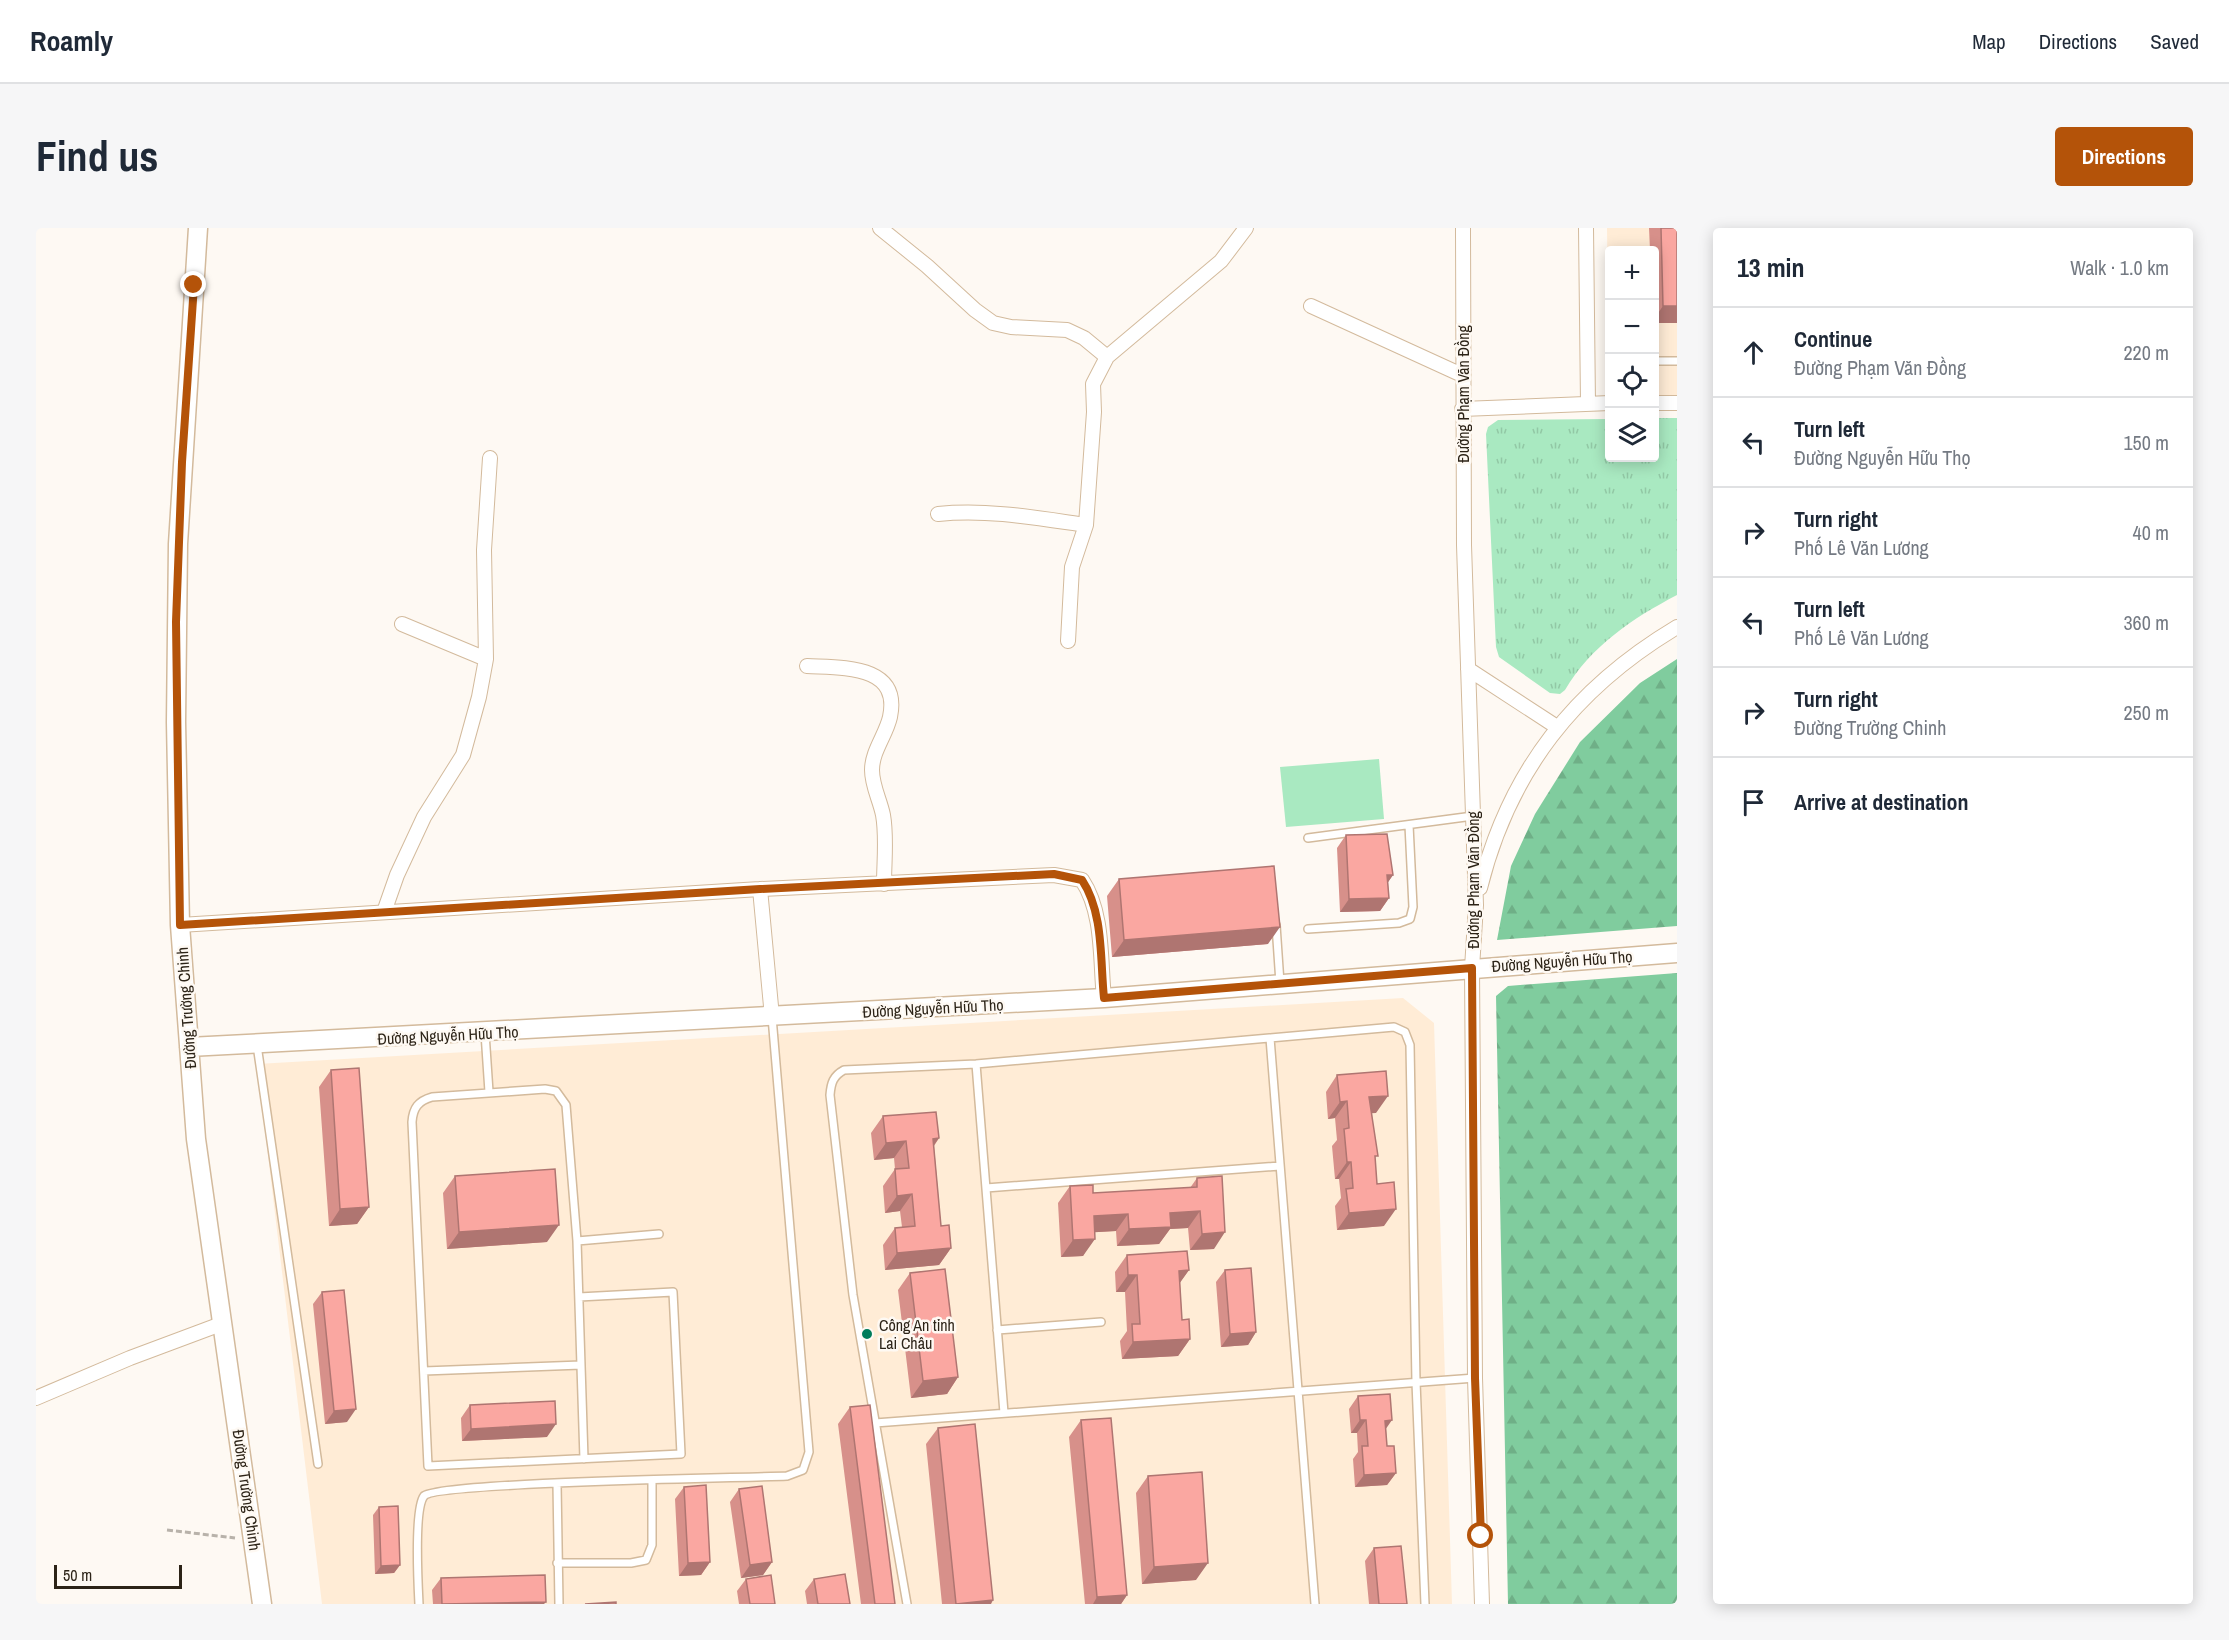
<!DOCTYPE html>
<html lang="en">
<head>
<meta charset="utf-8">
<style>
  :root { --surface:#fff; --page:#f6f6f7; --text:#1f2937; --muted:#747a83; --line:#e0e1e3; --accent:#b45309 }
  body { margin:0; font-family:"Archivo Narrow",sans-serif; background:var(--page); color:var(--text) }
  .controls { position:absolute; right:18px; top:18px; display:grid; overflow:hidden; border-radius:6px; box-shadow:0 3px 15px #0003 }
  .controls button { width:54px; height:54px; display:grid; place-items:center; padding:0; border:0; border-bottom:2px solid var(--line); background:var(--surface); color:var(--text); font:30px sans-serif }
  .scale { position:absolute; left:18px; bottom:15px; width:128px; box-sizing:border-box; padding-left:6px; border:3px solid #2c2317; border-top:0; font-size:16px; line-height:21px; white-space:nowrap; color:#2c2317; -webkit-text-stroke:4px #fef9f3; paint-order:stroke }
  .stop { position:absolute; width:18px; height:18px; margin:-14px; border:4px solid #b45309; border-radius:50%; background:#fff }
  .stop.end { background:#b45309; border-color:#fff; box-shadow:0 2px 6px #0008 }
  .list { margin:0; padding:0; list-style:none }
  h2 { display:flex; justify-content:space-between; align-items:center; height:78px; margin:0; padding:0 24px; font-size:26px }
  h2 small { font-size:20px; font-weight:400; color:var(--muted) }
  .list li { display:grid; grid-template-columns:39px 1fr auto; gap:18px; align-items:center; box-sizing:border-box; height:90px; padding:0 24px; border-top:2px solid var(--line) }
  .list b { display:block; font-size:22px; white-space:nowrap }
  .list p { margin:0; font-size:20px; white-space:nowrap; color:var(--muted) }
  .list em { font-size:20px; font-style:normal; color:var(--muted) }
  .icon { flex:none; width:33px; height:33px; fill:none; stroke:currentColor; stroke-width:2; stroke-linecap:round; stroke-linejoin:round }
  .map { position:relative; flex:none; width:1641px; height:1376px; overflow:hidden; border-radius:6px }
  header { display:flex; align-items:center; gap:36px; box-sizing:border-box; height:84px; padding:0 30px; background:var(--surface); border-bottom:2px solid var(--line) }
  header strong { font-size:28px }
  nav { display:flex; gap:33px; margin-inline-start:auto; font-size:21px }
  .intro { display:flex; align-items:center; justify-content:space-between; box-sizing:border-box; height:144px; padding:0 36px }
  h1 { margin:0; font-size:42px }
  .button { padding:15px 27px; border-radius:6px; background:var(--accent); color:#fff; font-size:21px; font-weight:700 }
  main { display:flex; gap:36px; padding:0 36px }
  aside { flex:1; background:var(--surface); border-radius:6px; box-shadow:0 3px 15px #0003 }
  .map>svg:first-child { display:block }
  .built { fill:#ffecd6 }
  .grass { fill:url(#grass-tufts) }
  .forest { fill:url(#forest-firs) }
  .pitch { fill:#a9e9c1 }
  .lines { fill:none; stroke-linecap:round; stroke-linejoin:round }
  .lane-casing { stroke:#d3ba9c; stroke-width:10 }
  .street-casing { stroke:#d3ba9c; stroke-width:16 }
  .secondary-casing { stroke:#d3ba9c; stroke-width:21 }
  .path { stroke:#b8b2aa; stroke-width:3; stroke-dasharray:6 3; stroke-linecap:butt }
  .lane { stroke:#fff; stroke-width:7 }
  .street { stroke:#fff; stroke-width:14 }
  .secondary { stroke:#fff; stroke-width:18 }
  .wall { fill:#d7908a }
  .shaded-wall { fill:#af7571 }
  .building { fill:#faa7a1; stroke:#af7571; stroke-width:1.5 }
  .route { stroke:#b45309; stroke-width:8 }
  .poi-dot { fill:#007c5a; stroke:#fef9f3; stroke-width:2 }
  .labels { text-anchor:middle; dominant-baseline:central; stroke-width:5; stroke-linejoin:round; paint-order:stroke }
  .street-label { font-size:16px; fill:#2c2317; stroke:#fef9f3 }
  .poi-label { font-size:16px; fill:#2c2317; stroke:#fef9f3; text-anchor:start }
</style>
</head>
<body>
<header>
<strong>Roamly</strong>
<nav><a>Map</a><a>Directions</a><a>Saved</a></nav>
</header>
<div class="intro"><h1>Find us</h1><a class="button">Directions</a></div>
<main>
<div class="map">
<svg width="1641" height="1376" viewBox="0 0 1641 1376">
  <defs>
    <pattern id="grass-tufts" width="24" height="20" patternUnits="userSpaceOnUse" patternTransform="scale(1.5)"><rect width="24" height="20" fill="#a9e9c1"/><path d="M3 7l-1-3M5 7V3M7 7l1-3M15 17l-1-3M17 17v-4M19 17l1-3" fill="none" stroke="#92c8a5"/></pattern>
    <pattern id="forest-firs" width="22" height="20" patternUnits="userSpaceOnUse" patternTransform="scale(1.5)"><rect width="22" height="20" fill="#80cc9e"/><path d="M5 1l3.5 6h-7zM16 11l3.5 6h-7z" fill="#6faf87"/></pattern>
  </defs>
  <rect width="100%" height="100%" fill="#fef9f3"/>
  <path class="built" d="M1571 0H1641V168H1619L1618 22H1574L1573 168Z
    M1367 770 1398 795 1416 1376H286L221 836Z"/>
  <path class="grass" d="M1619 190H1641V367C1597 390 1555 418 1529 462L1524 466 1514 465 1463 429 1460 419 1450 206 1452 199 1462 192 1573 191 1574 230H1618Z"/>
  <path class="forest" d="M1641 431V698L1461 712 1475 638 1499 586 1544 514 1604 455Z
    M1641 745V1376H1472L1460 768 1472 758Z"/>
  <path class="pitch" d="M1343 531 1348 591 1250 599 1244 539Z"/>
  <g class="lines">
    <g class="lane-casing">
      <path id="lane" d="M1618 133H1641
        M1272 610 1437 588
        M1240 697 1244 755
        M1272 701 1363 695 1374 691 1377 679 1373 597
        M449 805 453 864
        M1234 810 1279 1376
        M221 817 282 1236
        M940 836 968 1185
        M950 960 1244 938
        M541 1013 623 1006
        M543 1069 637 1064 645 1226 392 1238 376 894C377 880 382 873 396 869L509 861 520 863 530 877 541 1013 548 1231
        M961 1102 1065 1094
        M388 1143 545 1137
        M839 1195 1439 1150
        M521 1256 523 1376
        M521 1335H595L610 1332 616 1317V1253
        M383 1376C382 1356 378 1281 388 1268 401 1254 709 1250 751 1248L767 1242 773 1224 736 789
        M871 1376 817 1067 794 867C795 855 797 848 808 842L940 836 1358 799 1369 804 1374 817 1380 1154 1389 1376"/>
    </g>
    <g class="street-casing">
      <path id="street" d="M844 0 891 38 939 82 957 95 975 99 1031 102 1048 110 1071 129
        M1427 0 1428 317 1440 677 1436 740 1439 1150 1446 1376
        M1550 0 1552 175
        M1275 78 1426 147
        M1618 175H1641
        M1426 181 1574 175
        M902 286C952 281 1001 290 1050 297
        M366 396 450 431
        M1032 413 1036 339 1050 297 1058 184 1057 156 1071 129 1185 33 1210 0
        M771 438C805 440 865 436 854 489 850 507 836 523 836 542 836 558 844 572 847 587 851 609 848 634 848 656
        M1432 441 1521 499
        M1444 660C1473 543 1539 460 1641 399
        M724 661 736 789
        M348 684 361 647 388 589 427 527 443 469 450 431 448 322 454 230
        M144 697 724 661 1018 647 1046 652C1068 685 1064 733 1068 770
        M0 1170 94 1130 185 1096"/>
    </g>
    <g class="secondary-casing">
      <path id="secondary" d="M162 0 142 316 140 494 144 697 160 911 226 1376
        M153 819 1068 770 1641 725"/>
    </g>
    <path class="path" d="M131 1302 199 1310"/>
    <use href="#lane" class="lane"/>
    <use href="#street" class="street"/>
    <use href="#secondary" class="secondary"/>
  </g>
  <path class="wall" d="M1613 0H1641V95H1618V22H1614Z
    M1310 607 1357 647 1352 654 1353 670 1344 683 1304 684 1301 620Z
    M1083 651 1232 716 1076 729 1071 668Z
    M295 842 333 979 321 996 293 998 283 859Z
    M1301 847 1340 885H1336L1339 933 1341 956 1348 998 1301 1002 1299 978 1305 970 1303 951H1299L1296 918 1301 912 1299 890 1292 891 1290 864Z
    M847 888 903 910 898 918 905 998 915 1020 903 1037 849 1042 847 1017 859 1000 866 999 864 983 849 985 847 958 859 941 858 930 838 932 835 905Z
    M419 948 511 1014 411 1021 407 965Z
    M1161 950 1178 1021 1154 1022 1152 1000 1134 1001 1123 1016 1081 1018 1080 1003 1059 1004 1047 1028 1025 1029 1022 975 1034 958 1057 965 1154 960Z
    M1091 1027 1153 1042 1144 1054 1146 1092 1154 1111 1142 1128 1086 1131 1084 1113 1091 1103 1089 1064H1080L1079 1044Z
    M1189 1042 1220 1104 1212 1117 1185 1119 1180 1054Z
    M874 1045 922 1149 911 1166 875 1170 862 1062Z
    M286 1064 311 1194 289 1196 277 1076Z
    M1322 1168 1350 1200 1351 1218 1360 1245 1351 1257 1319 1259 1317 1231 1322 1224 1321 1205H1315L1313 1181Z
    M434 1177 511 1209 426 1213 425 1190Z
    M814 1179 859 1376H825L802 1196Z
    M1045 1192 1091 1367 1085 1376H1049L1033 1209Z
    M902 1200 955 1376H906L890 1216Z
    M1112 1248 1160 1352 1106 1356 1100 1265Z
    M648 1259 674 1334 665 1347 643 1348 639 1271Z
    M703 1261 736 1334 727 1347 705 1350 694 1274Z
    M343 1279 364 1337 358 1345 339 1346 337 1287Z
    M1338 1320 1371 1376H1333L1329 1333Z
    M405 1350 508 1376H397L396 1362Z
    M710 1351 739 1376H703L701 1363Z
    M778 1351 814 1376H771L769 1363Z"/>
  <path class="shaded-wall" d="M1627 78H1641V95H1618V91Z
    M1351 647H1357L1348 660Z
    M1353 670 1344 683 1304 684 1313 671Z
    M1244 699 1232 716 1076 729 1088 712Z
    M1352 868 1340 885 1321 886 1333 869Z
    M1311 873 1299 890 1292 891 1304 874Z
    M903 910 891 927 897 911Z
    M870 913 858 930 838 932 850 915Z
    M1311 934H1315L1303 951H1299Z
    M876 966 864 983 849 985 861 968Z
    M333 979 321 996 293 998 304 981Z
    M1360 981 1348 998 1301 1002 1313 985Z
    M1164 983 1152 1000 1134 1001 1123 1016 1081 1018 1093 1001 1134 985Z
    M1092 986 1080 1003 1046 1005 1058 988Z
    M523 997 511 1014 411 1021 423 1004Z
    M1189 1004 1178 1021 1154 1022 1166 1006Z
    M1059 1011 1047 1028 1025 1029 1037 1012Z
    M915 1020 903 1037 849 1042 861 1025Z
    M1153 1042 1141 1059 1143 1043Z
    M1092 1047H1101L1089 1064H1080Z
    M1220 1104 1212 1117 1185 1119 1194 1106Z
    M1154 1111 1142 1128 1086 1131 1097 1114Z
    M922 1149 911 1166 875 1170 887 1153Z
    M320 1181 311 1194 289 1196 298 1183Z
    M1324 1192H1330L1321 1205H1315Z
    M1356 1192 1347 1205 1349 1193Z
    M520 1196 511 1209 426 1213 435 1201Z
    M1360 1245 1351 1257 1319 1259 1328 1247Z
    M674 1334 665 1347 643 1348 652 1335Z
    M736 1334 727 1347 705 1350 714 1337Z
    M1172 1335 1160 1352 1106 1356 1118 1339Z
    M364 1337 358 1345 339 1346 345 1338Z
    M1091 1367 1085 1376H1057L1061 1369Z
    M957 1372 955 1376H920Z
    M510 1374 508 1376H406Z"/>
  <path class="building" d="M1625 0H1641V78H1627Z
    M1351 606 1357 647H1351L1353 670 1313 671 1310 607Z
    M1238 638 1244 699 1088 712 1083 651Z
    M323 840 333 979 304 981 295 842Z
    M1350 843 1352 868 1333 869 1342 928H1339L1341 956 1358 954 1360 981 1313 985 1310 961 1317 960 1315 934H1311L1308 901 1313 900 1311 873 1304 874 1301 847Z
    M900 884 903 910 897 911 905 998 913 997 915 1020 861 1025 859 1000 879 998 876 966 861 968 859 941 873 940 870 913 850 915 847 888Z
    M519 941 523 997 423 1004 419 948Z
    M1186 948 1189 1004 1166 1006 1164 983 1134 985 1135 999 1093 1001 1092 986 1058 988 1059 1011 1037 1012 1034 958 1057 957V965L1161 959V950Z
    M1151 1023 1153 1042 1143 1043 1146 1092 1153 1091 1154 1111 1097 1114 1096 1096H1104L1101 1047H1092L1091 1027Z
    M1215 1040 1220 1104 1194 1106 1189 1042Z
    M909 1041 922 1149 887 1153 874 1045Z
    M308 1062 320 1181 298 1183 286 1064Z
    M1354 1166 1356 1192 1349 1193 1351 1218H1358L1360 1245 1328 1247 1326 1218H1332L1330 1192H1324L1322 1168Z
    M519 1173 520 1196 435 1201 434 1177Z
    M834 1177 859 1376H839L814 1179Z
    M1075 1190 1091 1367 1061 1369 1045 1192Z
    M939 1196 957 1372 920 1376 902 1200Z
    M1166 1244 1172 1335 1118 1339 1112 1248Z
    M670 1257 674 1334 652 1335 648 1259Z
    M726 1258 736 1334 714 1337 703 1261Z
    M362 1278 364 1337 345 1338 343 1279Z
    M1365 1318 1371 1376H1343L1338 1320Z
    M809 1346 814 1376H782L778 1351Z
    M509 1347 510 1374 406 1376 405 1350Z
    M735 1347 739 1376H714L710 1351Z
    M580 1374V1376H549Z"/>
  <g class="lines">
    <path class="route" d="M158 57 146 234 140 394 144 697 724 661 1018 646 1046 652C1068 685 1064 733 1068 770L1436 740 1439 1150 1445 1308"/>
  </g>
  <circle class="poi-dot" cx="831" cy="1106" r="6"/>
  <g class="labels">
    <g class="street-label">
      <text transform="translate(1427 166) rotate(-90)">Đường Phạm Văn Đồng</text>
      <text transform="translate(1437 652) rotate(-90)">Đường Phạm Văn Đồng</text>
      <text transform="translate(1526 733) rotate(-4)">Đường Nguyễn Hữu Thọ</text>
      <text transform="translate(150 780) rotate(-94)">Đường Trường Chinh</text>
      <text transform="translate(897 780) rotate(-3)">Đường Nguyễn Hữu Thọ</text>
      <text transform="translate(412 807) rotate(-3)">Đường Nguyễn Hữu Thọ</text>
      <text transform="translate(211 1262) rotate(82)">Đường Trường Chinh</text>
    </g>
    <g class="poi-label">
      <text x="843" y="1097">Công An tỉnh<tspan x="843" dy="18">Lai Châu</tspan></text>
    </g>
  </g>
</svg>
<div class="controls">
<button>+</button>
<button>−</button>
<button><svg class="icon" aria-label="locate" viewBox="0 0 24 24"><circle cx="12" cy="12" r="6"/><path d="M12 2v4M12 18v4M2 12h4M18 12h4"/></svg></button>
<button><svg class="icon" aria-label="layers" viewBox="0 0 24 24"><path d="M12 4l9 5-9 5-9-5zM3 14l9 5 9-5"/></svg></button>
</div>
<div class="scale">50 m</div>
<div class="stop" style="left:1445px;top:1308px"></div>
<div class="stop end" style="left:158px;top:57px"></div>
</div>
<aside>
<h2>13 min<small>Walk · 1.0 km</small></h2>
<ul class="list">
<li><svg class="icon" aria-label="ahead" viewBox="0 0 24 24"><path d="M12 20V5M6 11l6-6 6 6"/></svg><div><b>Continue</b><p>Đường Phạm Văn Đồng</p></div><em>220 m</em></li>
<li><svg class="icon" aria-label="left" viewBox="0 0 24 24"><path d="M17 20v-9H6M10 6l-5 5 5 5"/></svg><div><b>Turn left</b><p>Đường Nguyễn Hữu Thọ</p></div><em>150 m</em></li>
<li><svg class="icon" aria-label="right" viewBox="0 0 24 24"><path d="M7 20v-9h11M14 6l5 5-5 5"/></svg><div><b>Turn right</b><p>Phố Lê Văn Lương</p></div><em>40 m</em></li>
<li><svg class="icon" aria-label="left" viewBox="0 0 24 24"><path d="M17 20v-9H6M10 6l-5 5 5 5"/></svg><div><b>Turn left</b><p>Phố Lê Văn Lương</p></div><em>360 m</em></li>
<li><svg class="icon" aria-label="right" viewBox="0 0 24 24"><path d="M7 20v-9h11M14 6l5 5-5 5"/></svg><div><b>Turn right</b><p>Đường Trường Chinh</p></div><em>250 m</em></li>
<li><svg class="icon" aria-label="arrive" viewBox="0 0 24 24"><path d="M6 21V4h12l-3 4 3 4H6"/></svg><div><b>Arrive at destination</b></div></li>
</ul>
</aside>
</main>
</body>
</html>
